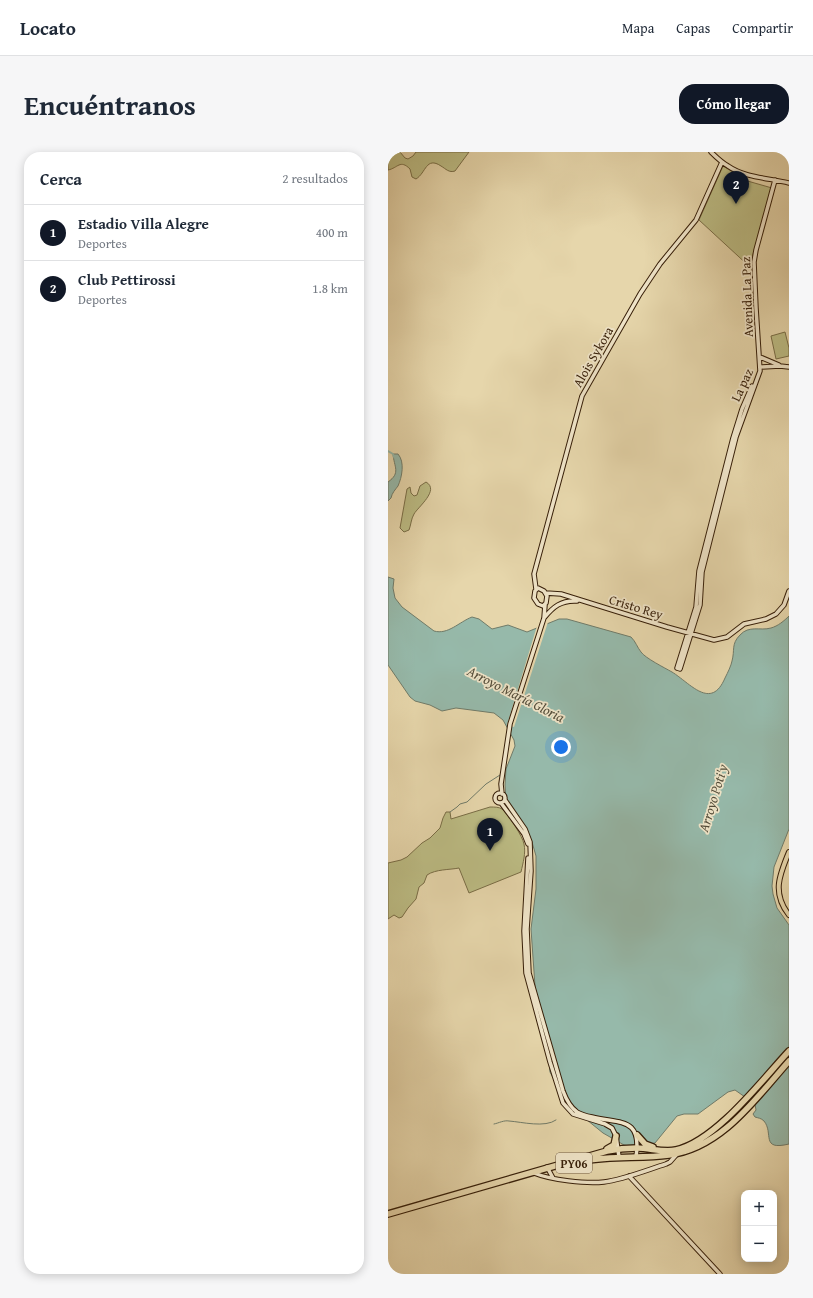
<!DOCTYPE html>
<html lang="es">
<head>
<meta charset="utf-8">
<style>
  :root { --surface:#fff; --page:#f6f6f7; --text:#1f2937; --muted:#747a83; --line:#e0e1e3; --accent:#111827 }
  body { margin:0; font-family:"Gentium Book Plus",serif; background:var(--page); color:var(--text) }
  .controls { position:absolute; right:12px; bottom:12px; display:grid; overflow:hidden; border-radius:8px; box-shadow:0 2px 10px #0003 }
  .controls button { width:36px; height:36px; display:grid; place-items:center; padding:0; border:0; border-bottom:1px solid var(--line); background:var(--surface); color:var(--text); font:20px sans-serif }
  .you { position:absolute; left:173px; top:595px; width:14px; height:14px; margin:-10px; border:3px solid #fff; border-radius:50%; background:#1a73e8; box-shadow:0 0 0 6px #1a73e833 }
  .badge { display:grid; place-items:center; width:26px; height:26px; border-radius:50%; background:var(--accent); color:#fff; font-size:13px; font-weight:700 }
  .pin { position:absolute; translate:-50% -33px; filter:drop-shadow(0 1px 2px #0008) }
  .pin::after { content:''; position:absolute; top:21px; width:14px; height:12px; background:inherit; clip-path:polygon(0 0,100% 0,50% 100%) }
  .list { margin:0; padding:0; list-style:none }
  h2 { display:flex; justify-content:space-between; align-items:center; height:52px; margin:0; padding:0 16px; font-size:17px }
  h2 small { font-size:13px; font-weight:400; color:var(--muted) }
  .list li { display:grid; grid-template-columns:26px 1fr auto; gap:12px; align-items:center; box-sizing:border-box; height:56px; padding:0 16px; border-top:1px solid var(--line) }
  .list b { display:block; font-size:15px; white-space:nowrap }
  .list p { margin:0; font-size:13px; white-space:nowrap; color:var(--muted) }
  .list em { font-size:13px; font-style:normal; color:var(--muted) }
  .map { position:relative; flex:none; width:401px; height:1122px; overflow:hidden; border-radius:16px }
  header { display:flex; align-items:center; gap:24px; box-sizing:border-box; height:56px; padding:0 20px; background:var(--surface); border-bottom:1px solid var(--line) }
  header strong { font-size:19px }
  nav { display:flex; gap:22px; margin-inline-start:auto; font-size:14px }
  .intro { display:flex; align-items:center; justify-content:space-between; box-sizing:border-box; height:96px; padding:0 24px }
  h1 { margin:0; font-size:28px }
  .button { padding:10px 18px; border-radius:16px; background:var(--accent); color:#fff; font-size:14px; font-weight:700 }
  main { display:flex; gap:24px; padding:0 24px }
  aside { flex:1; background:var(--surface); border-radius:16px; box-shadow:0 2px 10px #0003 }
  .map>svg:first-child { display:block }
  .green { fill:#bcbc84; stroke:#796d46 }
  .water { fill:#96b9aa; stroke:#707b69 }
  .pier { fill:#e6d6ab }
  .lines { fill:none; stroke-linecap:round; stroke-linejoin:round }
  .stream { stroke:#707b69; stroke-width:1 }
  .canal { stroke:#96b9aa; stroke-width:2 }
  .secondary-casing { stroke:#361e08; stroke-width:5.5 }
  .primary-casing { stroke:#361e08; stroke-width:6 }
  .highway-casing { stroke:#361e08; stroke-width:8 }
  .secondary { stroke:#efe4c8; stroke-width:3.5 }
  .primary { stroke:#e6d6ab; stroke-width:4 }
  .highway { stroke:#e6d6ab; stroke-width:5.5 }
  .labels { text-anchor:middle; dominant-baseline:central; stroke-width:3.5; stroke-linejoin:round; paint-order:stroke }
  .shield { fill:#efe4c8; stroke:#6e5942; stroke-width:1 }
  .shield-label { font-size:12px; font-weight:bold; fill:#361e08 }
  .street-label { font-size:13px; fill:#361e08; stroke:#efe4c8 }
  .water-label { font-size:14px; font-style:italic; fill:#534c39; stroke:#efe4c8 }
</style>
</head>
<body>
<header>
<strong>Locato</strong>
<nav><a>Mapa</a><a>Capas</a><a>Compartir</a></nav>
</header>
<div class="intro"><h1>Encuéntranos</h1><a class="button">Cómo llegar</a></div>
<main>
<aside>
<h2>Cerca<small>2 resultados</small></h2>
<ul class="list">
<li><span class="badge">1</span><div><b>Estadio Villa Alegre</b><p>Deportes</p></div><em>400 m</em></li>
<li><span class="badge">2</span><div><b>Club Pettirossi</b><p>Deportes</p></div><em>1.8 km</em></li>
</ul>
</aside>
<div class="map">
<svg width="401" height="1122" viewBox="0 0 401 1122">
  <rect width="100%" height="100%" fill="#e6d6ab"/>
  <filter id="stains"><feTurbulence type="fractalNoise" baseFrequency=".005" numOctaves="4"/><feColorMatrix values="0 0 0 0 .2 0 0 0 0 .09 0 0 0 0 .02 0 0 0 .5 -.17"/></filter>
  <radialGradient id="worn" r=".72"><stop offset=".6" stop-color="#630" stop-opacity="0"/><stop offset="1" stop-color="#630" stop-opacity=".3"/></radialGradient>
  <path class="green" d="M0 0H12L17 6 20 7 25 4 28 0H81L67 19C61 21 58 17 53 14 38 4 38 21 28 27L24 25 22 17C12 7 10 16 0 18Z
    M335 14 350 23 349 26 384 36 363 109V116L311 68Z
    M397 180 401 196V204L388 207 383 184Z
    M38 330C52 338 30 355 26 362 23 367 23 373 21 378L16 380 12 376 19 337 22 335 23 341 26 344 29 343 32 334Z
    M102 655C107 655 111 655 114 657 120 662 135 685 136 692 138 701 135 711 133 720L81 741 71 716C61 718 48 717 39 723L36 731 31 735 28 747 20 756 14 765 11 766 6 763 0 767V711L13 708 19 705 34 691 42 686 52 676 55 666 58 660H62L63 667Z"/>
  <path class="water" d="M5 302H10C17 310 14 325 10 334 7 338 4 341 3 346L0 349V330C13 321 6 315 5 302Z
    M0 425 6 427 5 436 7 446 14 455 46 479C60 483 71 470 84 465L91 467 104 477 120 473 139 480 171 467H179L243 485C248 490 249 495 253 500 257 506 277 516 284 520 302 531 323 559 337 526 340 520 343 514 344 509 347 498 343 492 352 483 361 473 372 479 383 476 390 474 396 469 401 464V677L386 715 384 734 385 742 389 756 401 773V992C372 999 386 981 376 969 373 966 370 966 367 965L365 962 368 958 367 952 347 938 340 940 310 962H296L289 964 267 991 246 995 236 993 215 981 183 955 175 945 162 920 161 911 159 876 148 848 143 777 148 737V704L144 690 139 682 128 667 121 656 118 648 117 633 118 617 127 594 126 588 115 568 106 561 68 556 54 559 42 553 27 549 22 545 0 513Z"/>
  <path class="pier" d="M160 470 126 575 119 573 149 474Z"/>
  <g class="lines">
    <path class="stream" d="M62 660 69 655 72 652 79 650 98 632 112 623
      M106 972C111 971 116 968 121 969 134 970 157 976 168 968"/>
    <path class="canal" d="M0 299 5 302 6 305"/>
    <g class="secondary-casing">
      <path id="secondary" d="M323 0C328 5 333 10 340 14 357 26 381 26 401 31
        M372 205 391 213
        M373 215 392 214 401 215
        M150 436 156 439 159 444 158 451 155 454 150 452 146 446 147 439Z
        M148 437 146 422 194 244 252 142 272 112 308 68 334 10
        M158 441 173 442 279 475 326 488 339 485 356 472 378 467 388 462 396 453 401 439
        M156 466C165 455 173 448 189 449
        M289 516 292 517 312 453 314 420 348 285 372 219 368 156 366 110 368 98 387 28
        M289 516 308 455 311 419 345 286 354 257 364 234
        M107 646a5 5 0 1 1 10 0a5 5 0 1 1-10 0Z
        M114 642 113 632 122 572 156 466 157 453
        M117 648 137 677 142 690 143 719 139 777 141 821 175 939C178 947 182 955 189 960 194 963 199 964 204 965 233 972 254 965 248 1005
        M113 651 136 682 140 692
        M140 706 136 779 138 821 162 910 175 951 185 962 217 972 224 976 228 984 231 1005
        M159 1015 165 1026
        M146 1021C163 1028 198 1032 216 1030 234 1028 259 1018 278 1012L282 1010 289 1002
        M241 1024 332 1122"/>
    </g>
    <g class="primary-casing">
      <path id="primary" d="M401 700C391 724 384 741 401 763"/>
    </g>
    <g class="highway-casing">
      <path id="highway" d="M249 983 257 992 265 995
        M219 997 226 993 228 984
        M196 1009C224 1003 253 1007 281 1003 334 996 368 946 401 909
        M0 1062 219 999C229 997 239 996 249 996 262 996 276 1001 288 998 328 989 374 928 401 899"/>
    </g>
    <use href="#secondary" class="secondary"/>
    <use href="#primary" class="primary"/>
    <use href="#highway" class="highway"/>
  </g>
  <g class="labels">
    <rect class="shield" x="168" y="1001" width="36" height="20" rx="3"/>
    <g class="shield-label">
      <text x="186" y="1011">PY06</text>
    </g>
    <g class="street-label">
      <text transform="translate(359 145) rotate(-92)">Avenida La Paz</text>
      <text transform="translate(205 205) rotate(-60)">Alois Sykora</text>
      <text transform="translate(354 233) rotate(-65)">La paz</text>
      <text transform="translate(248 455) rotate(17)">Cristo Rey</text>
    </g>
    <g class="water-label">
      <text transform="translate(128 542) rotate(27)">Arroyo María Gloria</text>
      <text transform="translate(325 646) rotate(-73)">Arroyo Poti'y</text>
    </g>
  </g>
  <rect width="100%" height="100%" filter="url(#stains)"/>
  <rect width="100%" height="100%" fill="url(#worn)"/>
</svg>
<div class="controls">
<button>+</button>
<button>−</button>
</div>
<div class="you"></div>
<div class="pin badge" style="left:102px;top:699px">1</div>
<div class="pin badge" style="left:348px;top:52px">2</div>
</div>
</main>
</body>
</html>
